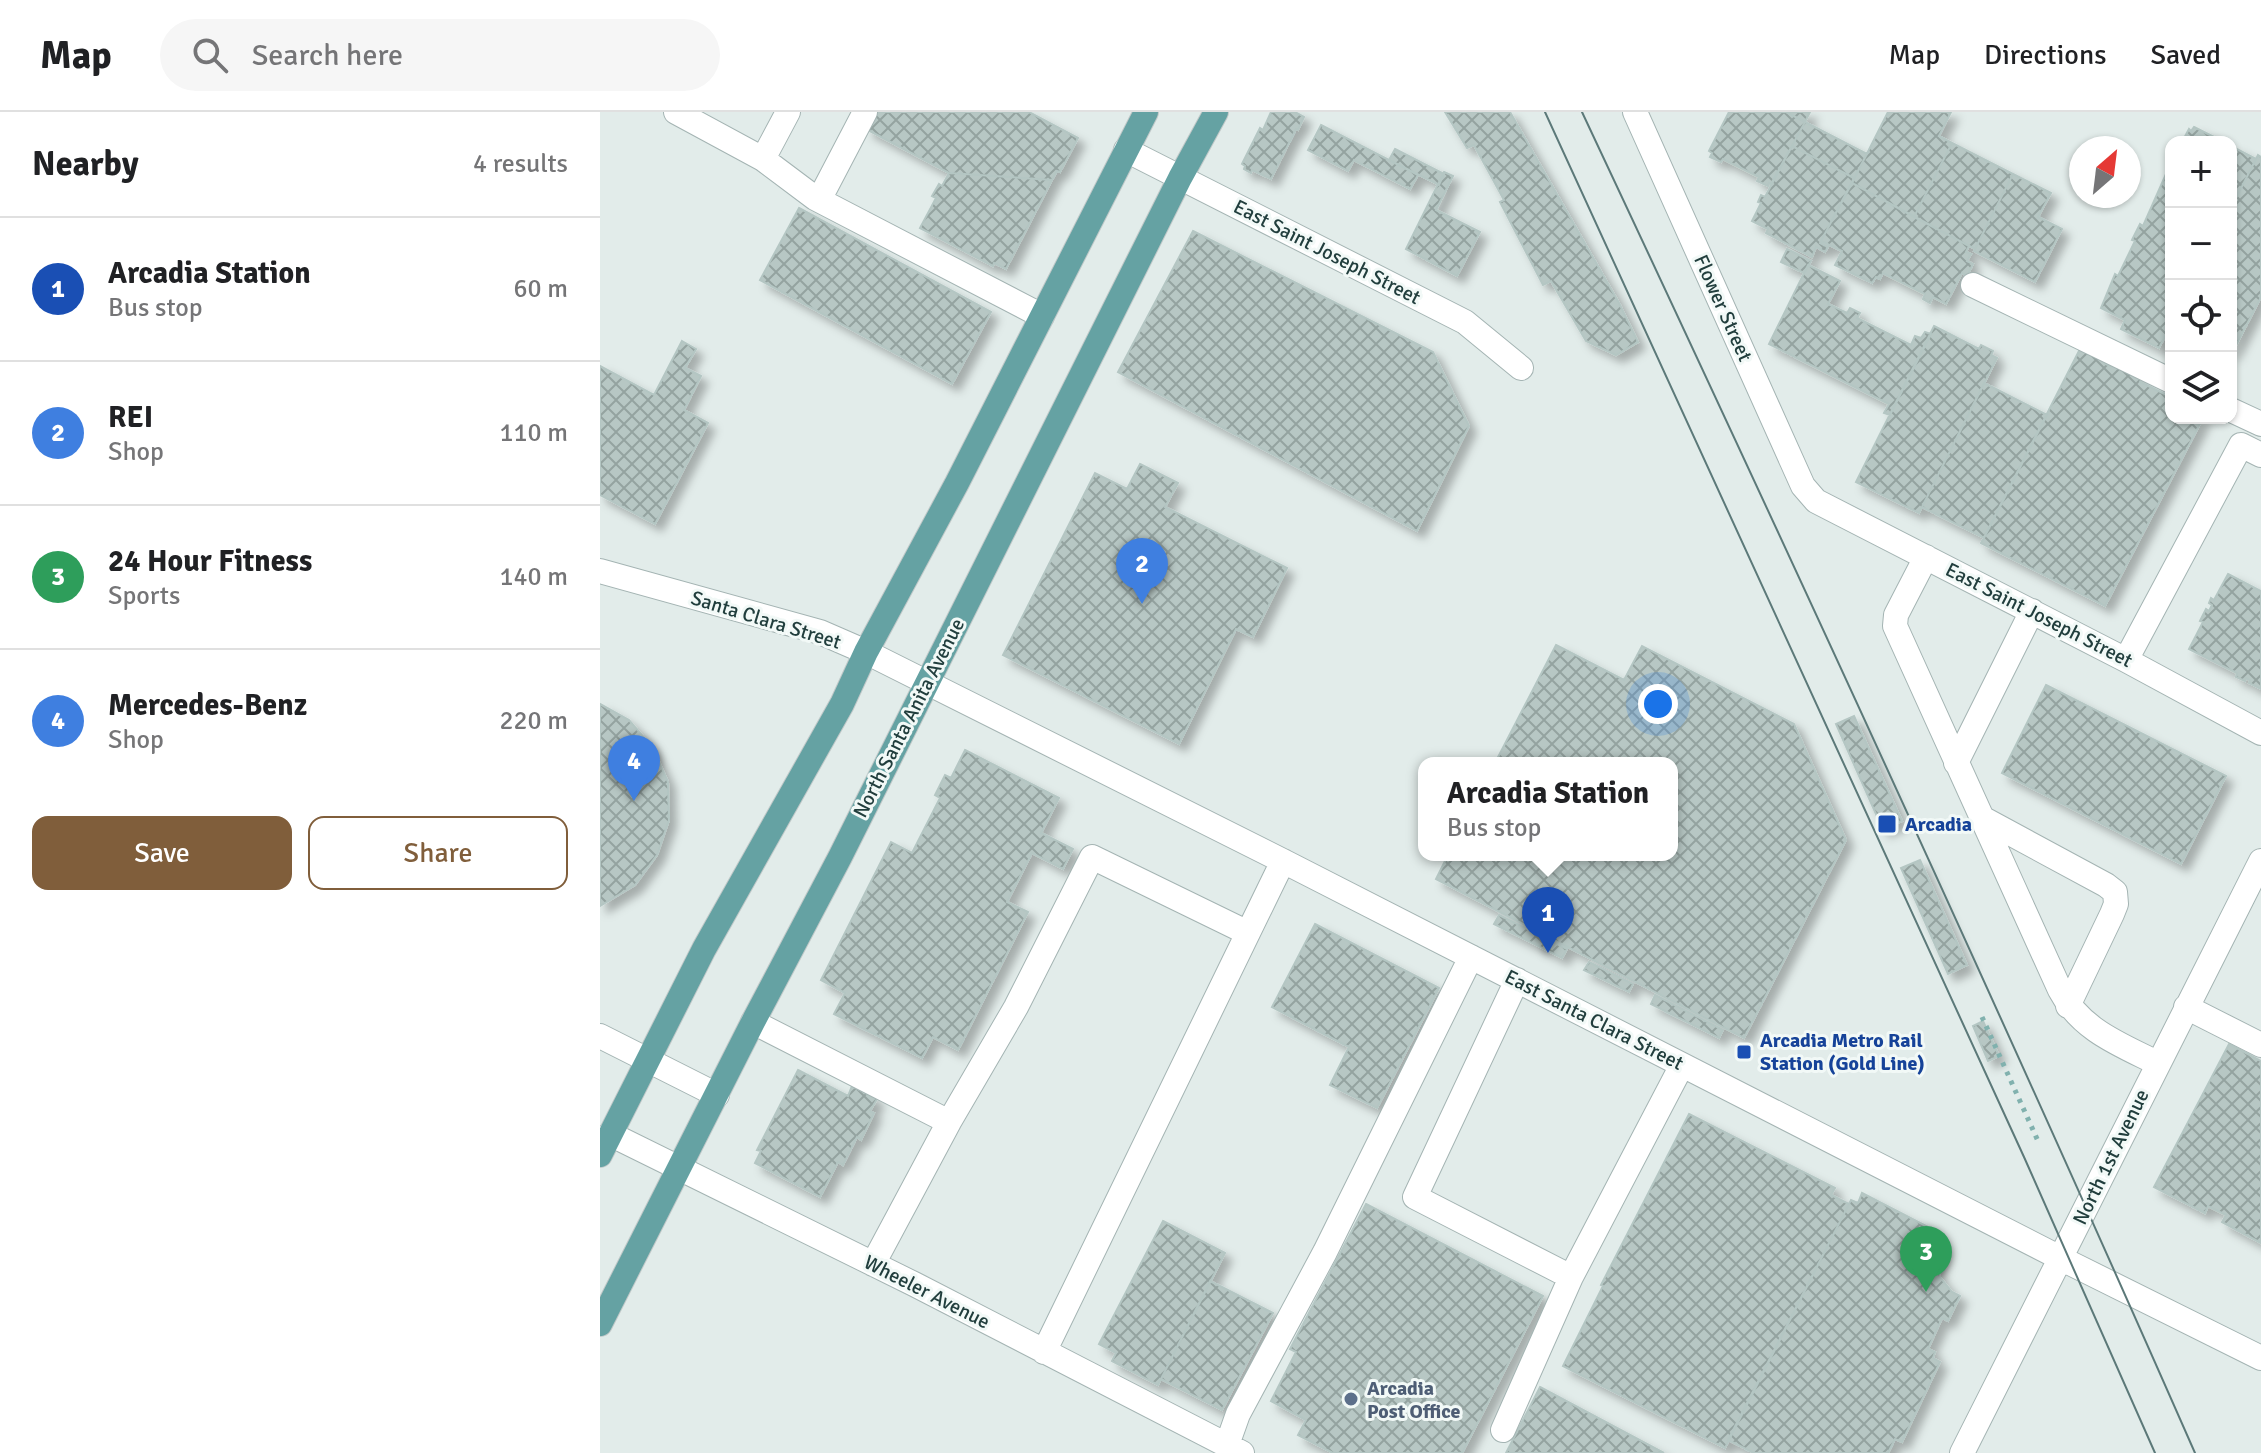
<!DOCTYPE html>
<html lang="en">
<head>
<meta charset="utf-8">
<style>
  :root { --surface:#fff; --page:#f6f6f6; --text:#202124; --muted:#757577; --line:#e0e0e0; --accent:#805e3b }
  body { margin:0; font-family:Signika,sans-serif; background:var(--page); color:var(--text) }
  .controls { position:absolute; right:24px; top:24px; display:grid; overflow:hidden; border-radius:16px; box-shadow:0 2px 6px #0004 }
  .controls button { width:72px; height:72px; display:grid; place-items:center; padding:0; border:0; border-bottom:2px solid var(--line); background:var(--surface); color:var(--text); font:40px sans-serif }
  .compass { position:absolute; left:1469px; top:24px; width:72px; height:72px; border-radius:50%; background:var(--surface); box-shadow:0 2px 6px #0004; rotate:28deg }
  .you { position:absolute; left:1058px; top:592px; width:28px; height:28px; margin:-20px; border:6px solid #fff; border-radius:50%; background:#1a73e8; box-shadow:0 0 0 12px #1a73e833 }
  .badge { display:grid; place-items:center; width:52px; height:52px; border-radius:50%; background:var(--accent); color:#fff; font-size:26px; font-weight:700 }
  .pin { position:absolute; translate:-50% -66px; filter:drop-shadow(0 2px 4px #0008) }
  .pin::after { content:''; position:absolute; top:42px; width:28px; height:24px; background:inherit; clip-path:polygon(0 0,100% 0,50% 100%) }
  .popup { position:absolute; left:818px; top:645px; width:260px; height:104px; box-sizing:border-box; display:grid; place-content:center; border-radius:16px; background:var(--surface); filter:drop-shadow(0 2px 6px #0005); font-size:26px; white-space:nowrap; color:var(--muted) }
  .popup b { font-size:30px; color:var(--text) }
  .popup::after { content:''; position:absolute; left:50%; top:100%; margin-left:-16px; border:16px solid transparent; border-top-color:var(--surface) }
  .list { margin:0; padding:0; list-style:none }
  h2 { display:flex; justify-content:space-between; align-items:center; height:104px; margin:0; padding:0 32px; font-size:34px }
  h2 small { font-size:26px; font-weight:400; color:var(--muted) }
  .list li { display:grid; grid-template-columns:52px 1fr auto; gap:24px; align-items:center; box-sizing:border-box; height:144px; padding:0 32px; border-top:2px solid var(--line) }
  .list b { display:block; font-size:30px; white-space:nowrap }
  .list p { margin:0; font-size:26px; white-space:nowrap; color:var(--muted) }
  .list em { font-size:26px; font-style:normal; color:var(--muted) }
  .actions { display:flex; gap:16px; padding:24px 32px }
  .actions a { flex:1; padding:18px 0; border:2px solid var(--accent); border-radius:16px; text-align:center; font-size:28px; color:var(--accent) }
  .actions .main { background:var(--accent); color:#fff }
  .icon { flex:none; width:44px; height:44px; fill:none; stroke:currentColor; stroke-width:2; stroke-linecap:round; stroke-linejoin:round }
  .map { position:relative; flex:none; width:1661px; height:1341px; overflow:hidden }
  header { display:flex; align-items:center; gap:48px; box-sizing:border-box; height:112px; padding:0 40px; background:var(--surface); border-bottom:2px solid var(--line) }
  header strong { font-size:38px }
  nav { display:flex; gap:44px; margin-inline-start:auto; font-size:28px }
  .search { width:560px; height:72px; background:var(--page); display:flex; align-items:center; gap:20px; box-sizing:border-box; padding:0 28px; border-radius:44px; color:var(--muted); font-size:30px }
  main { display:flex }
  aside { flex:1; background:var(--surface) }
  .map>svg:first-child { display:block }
  .building { fill:url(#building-cross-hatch); stroke:#b4c6c3; stroke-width:2; filter:url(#shadow) }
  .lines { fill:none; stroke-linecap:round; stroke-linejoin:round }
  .minor-casing { stroke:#a4b4b3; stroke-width:26 }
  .major-casing { stroke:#c1c9c9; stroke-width:26 }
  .path { stroke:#81b1ae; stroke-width:5; stroke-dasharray:4 6; stroke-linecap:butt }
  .minor { stroke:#fff; stroke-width:24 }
  .major { stroke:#65a2a3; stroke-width:24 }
  .tram { stroke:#5c7979; stroke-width:2 }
  .transit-dot { fill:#1a4fb4; stroke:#f2f9f7; stroke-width:3 }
  .service-dot { fill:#5c6f8a; stroke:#f2f9f7; stroke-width:3 }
  .labels { text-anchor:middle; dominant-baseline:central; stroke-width:6; stroke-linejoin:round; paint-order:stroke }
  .street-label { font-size:20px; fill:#213e3d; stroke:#f2f9f7 }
  .transit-label { font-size:20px; font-weight:bold; fill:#164399; stroke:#f2f9f7; text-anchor:start }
  .service-label { font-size:20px; font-weight:bold; fill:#4e5e75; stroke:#f2f9f7; text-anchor:start }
</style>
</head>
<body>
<header>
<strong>Map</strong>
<div class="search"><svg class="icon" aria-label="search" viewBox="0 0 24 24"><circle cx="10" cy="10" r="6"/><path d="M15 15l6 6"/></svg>Search here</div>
<nav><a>Map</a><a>Directions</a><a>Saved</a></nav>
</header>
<main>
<aside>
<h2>Nearby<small>4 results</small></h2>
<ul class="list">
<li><span class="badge" style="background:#1a4fb4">1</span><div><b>Arcadia Station</b><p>Bus stop</p></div><em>60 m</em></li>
<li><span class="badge" style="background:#3f7fe0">2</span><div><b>REI</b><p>Shop</p></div><em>110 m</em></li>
<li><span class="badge" style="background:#2e9e5b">3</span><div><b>24 Hour Fitness</b><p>Sports</p></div><em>140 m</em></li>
<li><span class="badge" style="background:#3f7fe0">4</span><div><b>Mercedes-Benz</b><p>Shop</p></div><em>220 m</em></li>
</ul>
<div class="actions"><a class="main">Save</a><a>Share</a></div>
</aside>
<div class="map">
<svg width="1661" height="1341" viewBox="0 0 1661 1341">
  <defs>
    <pattern id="building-cross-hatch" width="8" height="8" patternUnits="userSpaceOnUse" patternTransform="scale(2)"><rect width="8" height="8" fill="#b7c7c4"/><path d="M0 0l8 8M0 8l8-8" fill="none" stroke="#94a3a0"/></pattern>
    <filter id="shadow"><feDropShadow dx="7" dy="7" stdDeviation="4" flood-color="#0004"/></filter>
  </defs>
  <rect width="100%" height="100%" fill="#e2ecea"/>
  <path class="building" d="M275 0H429L478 26 460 60 457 59 452 68 349 61 266 17Z
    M671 0H695L704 5 698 18 696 17 671 67 652 58 651 61 644 57 645 54 642 52 660 16 663 18Z
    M845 0H910L1019 191 1038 230 1016 243 986 229 951 169 943 173 900 90 904 88 874 33 867 36Z
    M1129 0H1186L1205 10 1171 72 1169 71 1168 74 1157 69 1159 65 1123 47 1121 50 1110 45 1112 41 1109 39Z
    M1186 0H1210L1205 10Z
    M1288 0H1351L1339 24 1352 31 1314 105 1252 71Z
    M1205 10 1267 42 1254 66 1192 34Z
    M721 13 818 63 810 77 754 48 748 59 708 38Z
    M1594 15 1624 30H1582L1589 17 1591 19Z
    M1352 31 1413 62 1375 137 1314 105Z
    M1192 34 1254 66 1220 131 1228 135 1225 140 1216 135 1212 145 1166 121 1168 117 1152 109 1161 91 1158 90 1161 83 1165 85Z
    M1631 34 1656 47 1631 96Z
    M795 37 844 62 839 73 789 48Z
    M1658 43 1661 45V185L1631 243V96Z
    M1571 59V213L1559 236 1521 217 1525 208 1501 196 1515 162 1518 164 1535 129 1532 128 1540 112 1543 114 1566 62 1569 64Z
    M844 60 853 64 836 98 880 120 857 164 806 137Z
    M349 61 452 68 406 157 394 151 393 154 320 116 336 86 332 84 339 72 342 74Z
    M1413 62 1451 81 1438 105 1462 117 1435 170 1374 139Z
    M1252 71 1369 134 1366 140 1371 142 1367 149 1373 152 1367 164 1362 161 1346 192 1333 185 1330 191 1323 187 1325 182 1283 161 1280 167 1276 165 1272 171 1235 153 1242 139 1221 129Z
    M199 96 391 200 352 272 160 168Z
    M593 119 833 240 869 314 817 419 518 260Z
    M1187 137 1211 149 1204 161 1181 150Z
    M1208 153 1240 169 1228 192 1247 201 1250 196 1260 201 1257 206 1311 233 1315 224 1321 226 1325 220 1331 222 1290 303 1284 301 1289 292 1169 232Z
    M1334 214 1379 237 1381 233 1393 239 1391 243 1397 246 1319 401 1256 370Z
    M82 229 96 237 85 256 101 264 84 298 108 311 55 412 0 383V254L54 283Z
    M1486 233 1507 248 1505 252 1511 254 1514 247 1544 262 1540 270 1571 285V306H1603L1505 494 1381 431 1479 239 1483 240Z
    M1384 271 1447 303 1384 426 1322 395Z
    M540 352 578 371 565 395 687 456 653 525 636 517 579 632 403 543 495 361 527 377Z
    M1628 462 1661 479V577L1649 571 1650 568 1646 566 1645 569 1636 565 1637 561 1589 537 1603 510 1600 509 1606 497 1609 499 1612 493 1609 491 1611 486 1614 488Z
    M956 533 1024 568 1042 534 1194 612 1246 728 1144 926 836 767 848 743H1072V651H895Z
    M1446 573 1626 664 1581 752 1402 661Z
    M0 592 29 608 53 636 68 670 69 708 57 743 35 773 0 794Z
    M1254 604 1302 709 1283 718 1236 612Z
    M365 638 459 686 441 721 473 737 463 757 432 741 407 790 428 800 358 938 333 925 322 946 234 902 245 881 221 868 291 730 312 741 340 686 335 683 345 663 351 666Z
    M1320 748 1367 853 1348 862 1301 756Z
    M899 803 967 837 962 846 894 812Z
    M715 812 839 876 777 996 730 973 749 935 672 895Z
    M989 850 1033 872 1029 880 984 858Z
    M1055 883 1123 918 1119 926 1051 892Z
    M1383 909 1399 944 1388 949 1373 914Z
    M1629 932 1661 949V1131L1622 1110 1626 1103 1608 1094 1605 1101 1554 1075Z
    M198 958 248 984 252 974 277 987 270 999 274 1001 261 1028 257 1025 243 1053 238 1050 220 1085 155 1051 161 1039 157 1038Z
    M1089 1002 1235 1076 1231 1083 1249 1092 1125 1336 963 1254 1003 1174 1001 1173Z
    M1262 1081 1330 1116 1326 1124 1342 1133 1337 1154 1340 1165 1352 1180 1360 1184 1348 1209 1342 1206 1328 1237 1335 1240 1333 1246 1340 1250 1302 1330 1295 1327 1288 1341H1154L1128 1328 1251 1088 1258 1091Z
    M766 1092 943 1184 862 1341H733L698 1323 706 1308 671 1289 696 1240 690 1237Z
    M563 1109 625 1141 558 1273 512 1249 516 1241 499 1232Z
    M610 1169 673 1201 622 1298 561 1267Z
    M940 1275 1064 1341H906Z"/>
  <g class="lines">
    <g class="minor-casing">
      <path id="minor" d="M76 0 163 47 215 86 442 204
        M1035 0 1203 374 1216 389 1526 548 1661 621
        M526 38 865 210 921 256
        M163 47 188 0
        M219 88 265 0
        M1373 173 1571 269
        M1631 298 1661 312
        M1326 445 1296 503 1295 514 1460 878C1481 918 1519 932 1557 951
        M0 459 220 520 266 540 683 749 1472 1152 1661 1246
        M1526 548 1641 333 1661 343
        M1356 651 1432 499
        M1382 706 1506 773 1515 780 1516 792 1512 802 1468 894
        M917 868 815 1085 971 1165 1082 953
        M1586 895 1661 933
        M153 910 349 1010
        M0 924 117 983
        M10 1022 314 1172 642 1341
        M273 1152 349 1010 416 895 492 745 648 821
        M444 1240 683 749
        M903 1318 971 1165
        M627 1333 638 1302 725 1140 871 845
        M1362 1341 1661 749"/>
    </g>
    <g class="major-casing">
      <path id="major" d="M0 1043 104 837 242 592 266 540 357 371 546 0
        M0 1212 153 910 240 745 580 66 616 0"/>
    </g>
    <path class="path" d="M1382 905 1438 1029"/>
    <use href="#minor" class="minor"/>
    <use href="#major" class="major"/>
    <path class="tram" d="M945 0 1424 1045 1555 1341
      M982 0C1191 445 1397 891 1595 1341"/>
  </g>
  <g class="transit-dot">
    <rect x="1277" y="702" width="20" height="20" rx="4"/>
    <rect x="1136" y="932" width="16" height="16" rx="4"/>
  </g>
  <circle class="service-dot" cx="751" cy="1287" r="8"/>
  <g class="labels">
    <g class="street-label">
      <text transform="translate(727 140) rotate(27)">East Saint Joseph Street</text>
      <text transform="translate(1123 196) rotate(66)">Flower Street</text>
      <text transform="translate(1439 503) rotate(27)">East Saint Joseph Street</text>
      <text transform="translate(166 508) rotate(17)">Santa Clara Street</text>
      <text transform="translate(309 606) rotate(-63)">North Santa Anita Avenue</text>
      <text transform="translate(994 908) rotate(27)">East Santa Clara Street</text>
      <text transform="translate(1511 1045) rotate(-64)">North 1st Avenue</text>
      <text transform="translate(327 1180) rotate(27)">Wheeler Avenue</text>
    </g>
    <g class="transit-label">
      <text x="1305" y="712">Arcadia</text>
      <text x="1160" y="928">Arcadia Metro Rail<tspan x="1160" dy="23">Station (Gold Line)</tspan></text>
    </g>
    <g class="service-label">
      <text x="767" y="1276">Arcadia<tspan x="767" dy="23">Post Office</tspan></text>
    </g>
  </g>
</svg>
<div class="controls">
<button>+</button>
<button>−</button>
<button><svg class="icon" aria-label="locate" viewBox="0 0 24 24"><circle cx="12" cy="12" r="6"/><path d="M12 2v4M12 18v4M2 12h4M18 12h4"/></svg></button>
<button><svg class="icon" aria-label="layers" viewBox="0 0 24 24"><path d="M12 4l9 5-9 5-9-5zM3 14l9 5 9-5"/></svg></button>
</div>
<svg class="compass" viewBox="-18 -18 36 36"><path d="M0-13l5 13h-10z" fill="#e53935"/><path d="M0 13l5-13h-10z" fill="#757577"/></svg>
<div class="you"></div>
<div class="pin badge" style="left:948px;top:841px;background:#1a4fb4">1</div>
<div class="popup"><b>Arcadia Station</b>Bus stop</div>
<div class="pin badge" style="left:542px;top:492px;background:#3f7fe0">2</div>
<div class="pin badge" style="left:1326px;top:1180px;background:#2e9e5b">3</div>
<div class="pin badge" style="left:34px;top:689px;background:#3f7fe0">4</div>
</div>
</main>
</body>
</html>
